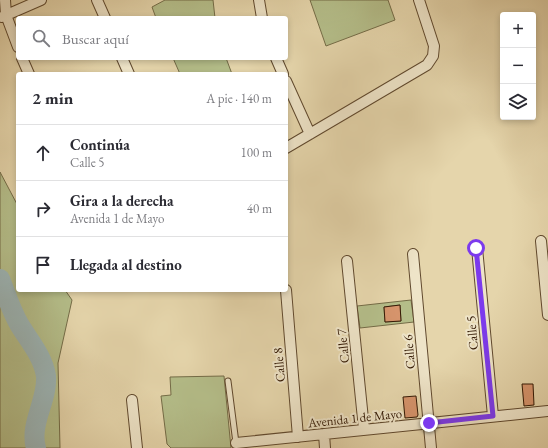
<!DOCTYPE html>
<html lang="es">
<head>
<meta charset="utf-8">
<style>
  :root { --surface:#fff; --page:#f7f7f7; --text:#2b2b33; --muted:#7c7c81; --line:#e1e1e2 }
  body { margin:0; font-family:"EB Garamond",serif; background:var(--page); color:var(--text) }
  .controls { position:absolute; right:12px; top:12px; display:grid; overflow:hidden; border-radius:4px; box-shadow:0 2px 6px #0003 }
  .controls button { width:36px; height:36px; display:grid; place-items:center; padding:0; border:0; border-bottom:1px solid var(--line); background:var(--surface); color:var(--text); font:20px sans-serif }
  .stop { position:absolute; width:12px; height:12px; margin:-9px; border:3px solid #7c3aed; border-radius:50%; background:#fff }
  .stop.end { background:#7c3aed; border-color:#fff; box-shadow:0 1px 4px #0008 }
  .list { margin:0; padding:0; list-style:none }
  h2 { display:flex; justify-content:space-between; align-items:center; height:52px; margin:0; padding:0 16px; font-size:17px }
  h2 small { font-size:13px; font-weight:400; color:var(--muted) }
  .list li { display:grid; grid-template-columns:26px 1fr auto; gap:12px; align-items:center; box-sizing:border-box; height:56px; padding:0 16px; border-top:1px solid var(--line) }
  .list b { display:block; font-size:15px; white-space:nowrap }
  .list p { margin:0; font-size:13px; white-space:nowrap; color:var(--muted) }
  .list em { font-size:13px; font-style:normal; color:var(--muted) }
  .icon { flex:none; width:22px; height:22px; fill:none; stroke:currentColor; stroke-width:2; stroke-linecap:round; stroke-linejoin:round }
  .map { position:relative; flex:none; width:548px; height:448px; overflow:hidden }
  .search { position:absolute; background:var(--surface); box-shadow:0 2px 6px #0003; left:16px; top:16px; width:272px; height:44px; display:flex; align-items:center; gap:10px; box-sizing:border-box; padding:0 14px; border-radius:4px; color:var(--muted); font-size:15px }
  .panel { position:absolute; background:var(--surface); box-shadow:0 2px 6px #0003; left:16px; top:72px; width:272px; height:220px; border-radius:4px }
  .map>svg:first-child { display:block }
  .green { fill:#b4bd89; stroke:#746c47; fill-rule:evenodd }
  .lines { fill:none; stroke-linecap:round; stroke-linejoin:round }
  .river { stroke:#9cb5b6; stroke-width:20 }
  .building { fill:#d6946c; stroke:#341a05 }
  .lane-casing { stroke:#60492e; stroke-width:7 }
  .street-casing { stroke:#60492e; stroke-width:12 }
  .lane { stroke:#eee4c8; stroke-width:5 }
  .street { stroke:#eee4c8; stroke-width:10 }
  .route { stroke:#7c3aed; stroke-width:5 }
  .labels { text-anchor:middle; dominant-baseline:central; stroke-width:4; stroke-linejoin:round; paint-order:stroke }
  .street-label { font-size:13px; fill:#341a05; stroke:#eee4c8 }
</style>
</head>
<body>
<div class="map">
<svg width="548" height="448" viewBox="0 0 548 448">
  <rect width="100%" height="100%" fill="#e5d5ab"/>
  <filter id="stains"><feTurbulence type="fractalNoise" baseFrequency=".005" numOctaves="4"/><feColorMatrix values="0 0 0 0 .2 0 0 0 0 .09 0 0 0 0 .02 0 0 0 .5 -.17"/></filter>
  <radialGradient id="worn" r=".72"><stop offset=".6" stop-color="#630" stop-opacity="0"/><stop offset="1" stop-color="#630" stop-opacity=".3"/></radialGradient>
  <path class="green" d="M165 0H213L215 18H156L152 7Z
    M310 0H388L395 20 326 46Z
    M173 58H226L232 74H180Z
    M0 172 18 206V290H65L72 300 58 363 60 448H0Z
    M411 300 414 322 360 328 357 306ZM400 305 401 321 385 322 384 307Z
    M224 376 231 448H171L167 444 161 396 171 395 170 377Z"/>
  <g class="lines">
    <path class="river" d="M0 279C6 294 11 310 19 324 29 341 43 356 46 376 48 400 29 424 36 448"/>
  </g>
  <path class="building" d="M400 305 401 321 385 322 384 307Z
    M522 384H533L534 405 524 406Z
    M416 396 418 415 417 417 405 418 403 397Z"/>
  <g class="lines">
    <g class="lane-casing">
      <path id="lane" d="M228 381 236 443"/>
    </g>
    <g class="street-casing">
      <path id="street" d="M5 0 6 15 18 47
        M97 0 105 18
        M259 0 262 18
        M2 17 41 0
        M22 58 29 74
        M122 58 129 74
        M276 58 283 74
        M286 81 310 134
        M286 148 427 65 433 56 434 46 419 0
        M541 241 548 315
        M477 248 493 416
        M413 254 431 448
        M347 261 364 429
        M286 290 298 437
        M132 400 137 448
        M324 434 325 448
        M236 443 548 411"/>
    </g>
    <use href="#lane" class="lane"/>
    <use href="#street" class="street"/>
  </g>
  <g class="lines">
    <path class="route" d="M429 423 493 416 476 248"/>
  </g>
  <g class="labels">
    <g class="street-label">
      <text transform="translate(472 333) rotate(-95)">Calle 5</text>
      <text transform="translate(343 346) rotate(-96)">Calle 7</text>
      <text transform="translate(409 352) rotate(-95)">Calle 6</text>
      <text transform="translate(279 365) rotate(-95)">Calle 8</text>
      <text transform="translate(355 418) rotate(-6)">Avenida 1 de Mayo</text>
    </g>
  </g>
  <rect width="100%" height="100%" filter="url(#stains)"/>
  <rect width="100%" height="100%" fill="url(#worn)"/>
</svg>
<div class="controls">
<button>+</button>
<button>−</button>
<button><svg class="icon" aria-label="layers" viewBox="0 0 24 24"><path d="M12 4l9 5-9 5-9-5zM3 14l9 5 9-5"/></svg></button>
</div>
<div class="stop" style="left:476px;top:248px"></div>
<div class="stop end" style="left:429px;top:423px"></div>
<div class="search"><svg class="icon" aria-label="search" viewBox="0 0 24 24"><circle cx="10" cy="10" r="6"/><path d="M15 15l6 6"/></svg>Buscar aquí</div>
<section class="panel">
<h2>2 min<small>A pie · 140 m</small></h2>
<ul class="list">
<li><svg class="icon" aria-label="ahead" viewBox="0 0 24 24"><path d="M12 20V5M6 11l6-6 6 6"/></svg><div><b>Continúa</b><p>Calle 5</p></div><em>100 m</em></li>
<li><svg class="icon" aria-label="right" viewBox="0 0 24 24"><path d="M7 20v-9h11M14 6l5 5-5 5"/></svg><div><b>Gira a la derecha</b><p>Avenida 1 de Mayo</p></div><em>40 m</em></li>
<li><svg class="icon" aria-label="arrive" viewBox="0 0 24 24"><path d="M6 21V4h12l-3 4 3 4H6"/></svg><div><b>Llegada al destino</b></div></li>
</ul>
</section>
</div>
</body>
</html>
